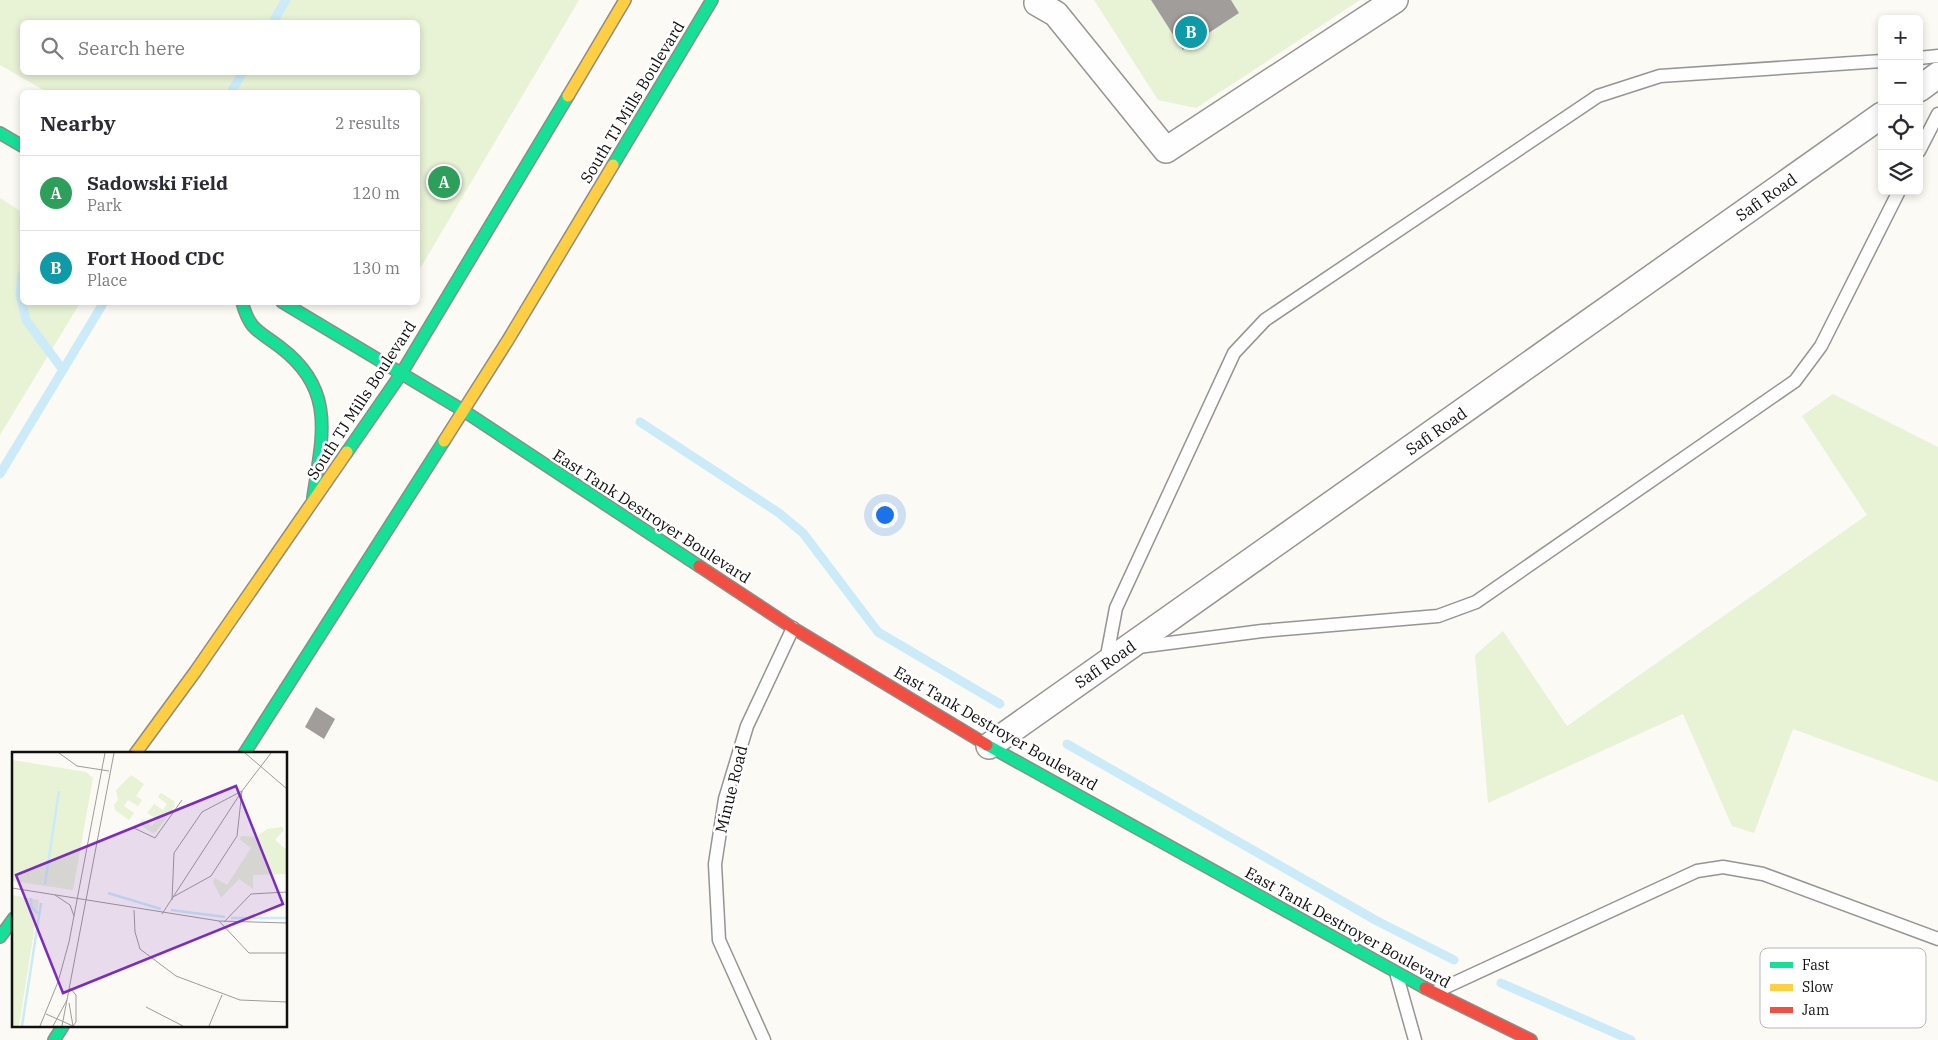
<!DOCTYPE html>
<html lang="en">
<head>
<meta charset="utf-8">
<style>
  :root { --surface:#fff; --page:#f7f7f7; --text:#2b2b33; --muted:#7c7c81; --line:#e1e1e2; --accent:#636260 }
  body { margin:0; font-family:"IBM Plex Serif",serif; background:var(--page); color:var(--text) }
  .controls { position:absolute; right:15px; top:15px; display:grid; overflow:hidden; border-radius:8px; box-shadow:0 2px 8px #0003 }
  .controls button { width:45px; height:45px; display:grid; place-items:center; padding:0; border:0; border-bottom:1px solid var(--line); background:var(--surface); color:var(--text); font:25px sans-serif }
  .you { position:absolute; left:884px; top:514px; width:18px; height:18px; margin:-12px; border:4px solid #fff; border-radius:50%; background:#1a73e8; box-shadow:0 0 0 8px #1a73e833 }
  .badge { display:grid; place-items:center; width:32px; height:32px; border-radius:50%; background:var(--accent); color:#fff; font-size:16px; font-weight:700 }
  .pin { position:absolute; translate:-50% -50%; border:2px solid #fff; box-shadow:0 1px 5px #0006 }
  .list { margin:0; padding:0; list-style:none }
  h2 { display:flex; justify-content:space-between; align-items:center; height:65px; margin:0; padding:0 20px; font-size:21px }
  h2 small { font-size:16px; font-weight:400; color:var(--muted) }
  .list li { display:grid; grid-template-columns:32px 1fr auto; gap:15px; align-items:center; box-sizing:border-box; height:75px; padding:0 20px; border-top:1px solid var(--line) }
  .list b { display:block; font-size:19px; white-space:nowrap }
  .list p { margin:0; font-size:16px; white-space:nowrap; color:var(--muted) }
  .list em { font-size:16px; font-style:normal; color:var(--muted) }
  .icon { flex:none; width:28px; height:28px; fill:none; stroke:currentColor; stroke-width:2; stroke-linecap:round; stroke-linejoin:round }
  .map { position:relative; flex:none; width:1938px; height:1040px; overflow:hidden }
  .search { position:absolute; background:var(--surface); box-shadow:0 2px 8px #0003; left:20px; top:20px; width:400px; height:55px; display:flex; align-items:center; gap:12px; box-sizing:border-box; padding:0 18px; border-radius:8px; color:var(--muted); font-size:19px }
  .panel { position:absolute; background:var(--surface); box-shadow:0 2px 8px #0003; left:20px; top:90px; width:400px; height:215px; border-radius:8px }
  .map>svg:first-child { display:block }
  .green { fill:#e8f2d5; fill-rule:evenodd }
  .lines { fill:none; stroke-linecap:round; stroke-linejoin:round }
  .stream { stroke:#caebf7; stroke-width:9 }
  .building { fill:#a09d9a }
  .lane-casing { stroke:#969593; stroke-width:15 }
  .street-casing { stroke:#969593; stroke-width:28 }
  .fast-casing { stroke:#8d8c8a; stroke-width:14 }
  .slow-casing { stroke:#8d8c8a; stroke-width:14 }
  .jam-casing { stroke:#8d8c8a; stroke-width:14 }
  .lane { stroke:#fffefe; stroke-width:12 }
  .street { stroke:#fffefe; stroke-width:25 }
  .fast { stroke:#16e098; stroke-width:11 }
  .slow { stroke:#ffcf43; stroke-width:11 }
  .jam { stroke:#f24e42; stroke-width:11 }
  .labels { text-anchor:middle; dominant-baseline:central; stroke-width:5; stroke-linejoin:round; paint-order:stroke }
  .street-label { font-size:16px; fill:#101010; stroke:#fff }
  .inset-river { fill:none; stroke:#caebf7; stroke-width:2.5 }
  .inset-road { fill:none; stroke:#9e9c99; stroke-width:1 }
  .view { fill:#7b2cbf; fill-opacity:0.15; stroke:#7b2cbf; stroke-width:2.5 }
  .inset-edge { fill:none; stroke:#101010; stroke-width:2.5 }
  .key { fill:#fff; stroke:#b7b7b7; stroke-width:1 }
  .key-label { font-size:14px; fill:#101010 }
</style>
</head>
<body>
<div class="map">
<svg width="1938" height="1040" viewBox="0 0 1938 1040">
  <rect width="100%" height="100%" fill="#fcfaf5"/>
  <path class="green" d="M0 0H579L418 272V92H47L0 65ZM22 22H418V72H22Z
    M1094 0H1151L1184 50 1239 13 1231 0H1360L1196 108 1158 100Z
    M0 198 22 212V302L80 303 0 435Z
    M1833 394 1938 447V782L1793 729 1754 833 1732 826 1683 714 1488 803 1475 655 1503 631 1567 726 1867 515 1802 416Z"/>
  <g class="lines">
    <path class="stream" d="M273 22 286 0
      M231 92 243 72
      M22 275 20 294 26 320 63 370
      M640 422 779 513 803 533 878 632 1000 704
      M0 474 104 302
      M1067 744 1377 921 1454 960
      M1501 983 1631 1040"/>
  </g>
  <path class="building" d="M1151 0H1231L1239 13 1183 50Z
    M316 707 335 719 324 739 305 727Z"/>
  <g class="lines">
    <g class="lane-casing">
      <path id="lane" d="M1919 58 1938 56
        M1919 151 1938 114
        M1138 647 1262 631 1438 616 1476 602 1795 381 1821 346 1899 191
        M1106 661 1116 608 1234 353 1265 320 1598 96 1660 76 1882 61
        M1397 976 1415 1040
        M1435 992 1697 871 1723 867 1763 874 1938 939
        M764 1040 719 940 715 864 725 799 747 726 793 628"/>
    </g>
    <g class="street-casing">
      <path id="street" d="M1037 3 1056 14 1166 150 1395 0
        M1919 89 1938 75
        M989 746 1882 115"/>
    </g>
    <g class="fast-casing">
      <path id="fast" d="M0 133 22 146
        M613 165 712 0
        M242 302C250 331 258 330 280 347 337 390 322 437 313 498
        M282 302 464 411 699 566
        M347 452 401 374 568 96
        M987 745 1425 988
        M244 754 444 441
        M0 937 14 918
        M54 1040 63 1026"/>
    </g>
    <g class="slow-casing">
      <path id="slow" d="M568 96 625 0
        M444 441 508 340 613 165
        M135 754 195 672 347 452"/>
    </g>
    <g class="jam-casing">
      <path id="jam" d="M699 566 793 628 987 745
        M1425 988 1531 1040"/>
    </g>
    <use href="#lane" class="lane"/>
    <use href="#street" class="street"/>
    <use href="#fast" class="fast"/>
    <use href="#slow" class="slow"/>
    <use href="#jam" class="jam"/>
  </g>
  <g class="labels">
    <g class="street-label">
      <text transform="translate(632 102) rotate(-59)">South TJ Mills Boulevard</text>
      <text transform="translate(1766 197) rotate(-35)">Safi Road</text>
      <text transform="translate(361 400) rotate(-57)">South TJ Mills Boulevard</text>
      <text transform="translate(1436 431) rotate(-35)">Safi Road</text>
      <text transform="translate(652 516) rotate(33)">East Tank Destroyer Boulevard</text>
      <text transform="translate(1105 664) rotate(-35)">Safi Road</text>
      <text transform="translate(996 728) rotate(30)">East Tank Destroyer Boulevard</text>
      <text transform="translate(731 789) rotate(-76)">Minue Road</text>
      <text transform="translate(1348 927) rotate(29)">East Tank Destroyer Boulevard</text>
    </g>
  </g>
  <g transform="translate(12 752)">
    <rect width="275" height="275" fill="#fcfaf5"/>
    <path d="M0 8 74 20 81 26 61 138 0 129ZM119 23 132 32 124 44 130 48 126 54 116 48 112 54 122 61 117 68 103 58 102 53 106 48 104 38ZM149 41 162 49 163 54 144 80 140 81 127 72 130 67 140 74 145 67 135 61 142 52 151 58 155 52 146 45ZM270 75 272 78 263 88 275 98V122L241 123V137L227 127 209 146 201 130 203 126 215 133 239 96 227 87 230 84 244 85 255 77ZM0 143 27 148 7 274H0Z" fill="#e8f2d5"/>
    <path class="inset-river" d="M33 132 47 39M96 141 149 157M19 146V155L27 162M159 158 213 165M219 166H275M10 274 29 151"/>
    <path class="inset-road" d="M47 1 65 14 97 19M233 1 275 37M122 76 143 86 170 48M0 136 207 169 275 171M43 143 58 153 62 164M160 148 162 101 190 60 230 39 225 84 199 124 161 145M122 158 123 180 128 197 164 224 228 248 275 250M150 162 230 39 259 1M207 169 237 201H275M212 170 239 142 275 140M57 251 61 274M134 255 171 274M34 262 61 274 64 270V243L58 236M28 274 46 230 57 190 93 1M41 274 55 248M50 274 102 1M197 274 210 243"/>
    <path class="view" d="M224 34 271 152 51 241 4 123Z"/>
    <rect width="275" height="275" class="inset-edge"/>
  </g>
  <rect x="1760" y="948" width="166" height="80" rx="8" class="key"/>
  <rect x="1770" y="962" width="23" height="6" fill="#16e098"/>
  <rect x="1770" y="984" width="23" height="7" fill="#ffcf43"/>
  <rect x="1770" y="1007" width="23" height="6" fill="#f24e42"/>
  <g class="key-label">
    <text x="1802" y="970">Fast</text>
    <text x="1802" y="992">Slow</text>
    <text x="1802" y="1015">Jam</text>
  </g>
</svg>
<div class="controls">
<button>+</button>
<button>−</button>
<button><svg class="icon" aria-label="locate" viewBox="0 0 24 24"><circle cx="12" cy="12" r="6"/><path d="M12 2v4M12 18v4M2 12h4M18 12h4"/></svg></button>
<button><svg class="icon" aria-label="layers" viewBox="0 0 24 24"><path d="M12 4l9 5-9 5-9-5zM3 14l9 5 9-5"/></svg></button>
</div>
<div class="you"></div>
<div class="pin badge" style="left:444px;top:182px;background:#2e9e5b">A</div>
<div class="pin badge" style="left:1191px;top:32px;background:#0f9aa8">B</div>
<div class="search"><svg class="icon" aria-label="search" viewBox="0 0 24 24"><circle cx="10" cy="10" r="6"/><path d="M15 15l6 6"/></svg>Search here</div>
<section class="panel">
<h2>Nearby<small>2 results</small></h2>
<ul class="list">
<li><span class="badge" style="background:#2e9e5b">A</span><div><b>Sadowski Field</b><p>Park</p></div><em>120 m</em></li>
<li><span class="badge" style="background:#0f9aa8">B</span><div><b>Fort Hood CDC</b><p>Place</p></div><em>130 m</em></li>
</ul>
</section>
</div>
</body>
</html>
